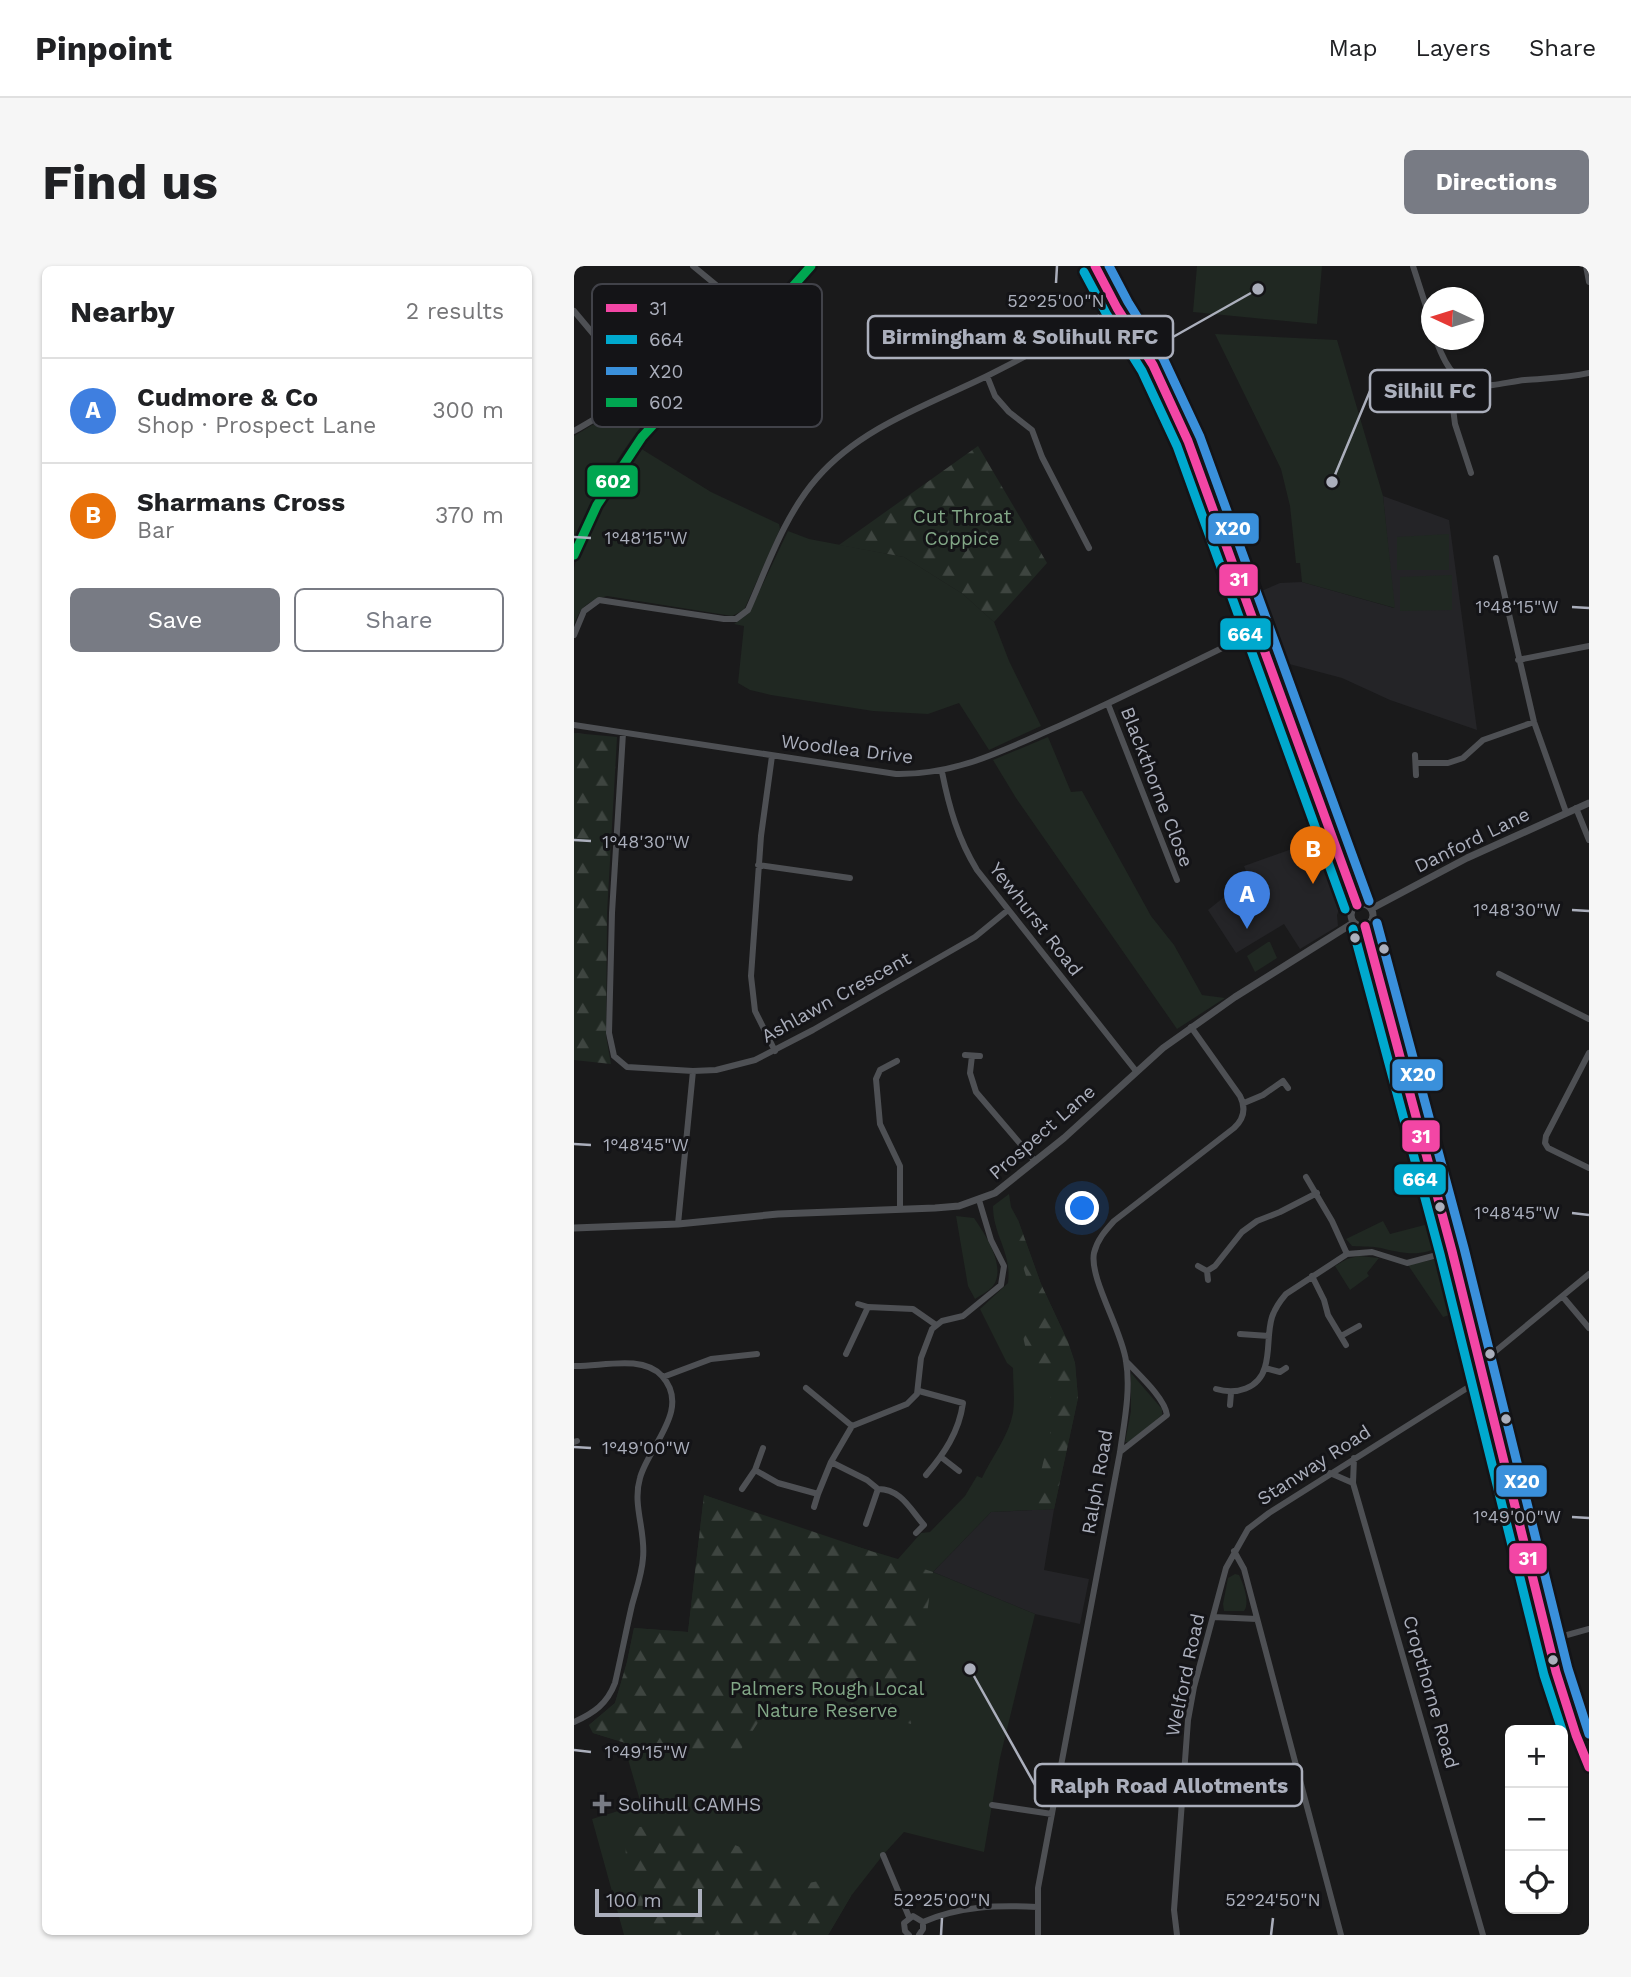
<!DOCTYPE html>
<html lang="en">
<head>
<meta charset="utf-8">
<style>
  :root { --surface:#fff; --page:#f6f6f6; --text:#202124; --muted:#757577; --line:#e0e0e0; --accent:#787b84 }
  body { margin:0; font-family:"Work Sans",sans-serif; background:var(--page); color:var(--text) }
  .controls { position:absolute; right:21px; bottom:21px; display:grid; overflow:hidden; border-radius:10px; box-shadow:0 2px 5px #0004 }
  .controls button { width:63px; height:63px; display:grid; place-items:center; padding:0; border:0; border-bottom:2px solid var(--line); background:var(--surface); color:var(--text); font:35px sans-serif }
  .compass { position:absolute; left:847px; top:21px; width:63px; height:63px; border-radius:50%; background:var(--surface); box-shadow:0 2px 5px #0004; rotate:274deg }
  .scale { position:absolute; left:21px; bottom:18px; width:107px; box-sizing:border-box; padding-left:7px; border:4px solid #abafbc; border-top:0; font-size:19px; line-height:24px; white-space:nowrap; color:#abafbc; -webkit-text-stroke:5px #141417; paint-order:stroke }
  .you { position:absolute; left:509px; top:943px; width:24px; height:24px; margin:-18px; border:5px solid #fff; border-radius:50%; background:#1a73e8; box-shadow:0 0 0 10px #1a73e833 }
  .badge { display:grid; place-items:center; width:46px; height:46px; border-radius:50%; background:var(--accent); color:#fff; font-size:23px; font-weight:700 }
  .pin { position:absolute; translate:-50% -58px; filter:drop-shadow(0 2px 4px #0008) }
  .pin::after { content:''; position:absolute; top:37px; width:24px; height:21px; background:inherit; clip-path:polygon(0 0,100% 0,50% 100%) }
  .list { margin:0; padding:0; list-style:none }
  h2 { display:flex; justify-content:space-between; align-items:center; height:91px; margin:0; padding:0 28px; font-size:30px }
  h2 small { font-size:23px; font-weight:400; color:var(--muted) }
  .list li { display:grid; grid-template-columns:46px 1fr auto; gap:21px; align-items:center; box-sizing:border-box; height:105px; padding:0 28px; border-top:2px solid var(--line) }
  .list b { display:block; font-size:26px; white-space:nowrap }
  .list p { margin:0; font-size:23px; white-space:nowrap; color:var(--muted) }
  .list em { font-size:23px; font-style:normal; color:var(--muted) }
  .actions { display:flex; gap:14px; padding:21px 28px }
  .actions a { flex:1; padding:16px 0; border:2px solid var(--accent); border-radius:10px; text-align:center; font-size:24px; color:var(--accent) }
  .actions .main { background:var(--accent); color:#fff }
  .icon { flex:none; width:38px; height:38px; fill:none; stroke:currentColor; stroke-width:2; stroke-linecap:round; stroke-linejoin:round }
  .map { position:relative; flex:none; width:1015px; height:1669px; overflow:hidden; border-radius:10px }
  header { display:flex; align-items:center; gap:42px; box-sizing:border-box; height:98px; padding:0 35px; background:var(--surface); border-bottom:2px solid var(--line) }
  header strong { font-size:33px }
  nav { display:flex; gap:38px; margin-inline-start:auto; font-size:24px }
  .intro { display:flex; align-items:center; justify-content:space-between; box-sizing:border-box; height:168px; padding:0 42px }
  h1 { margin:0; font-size:49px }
  .button { padding:18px 32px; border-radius:10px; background:var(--accent); color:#fff; font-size:24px; font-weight:700 }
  main { display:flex; gap:42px; padding:0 42px }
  aside { flex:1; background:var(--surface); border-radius:10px; box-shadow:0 2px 5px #0004 }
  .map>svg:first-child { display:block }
  .built { fill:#242427 }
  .green { fill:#202822 }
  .forest { fill:url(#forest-firs) }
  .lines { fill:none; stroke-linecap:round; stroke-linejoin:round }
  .minor { stroke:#4e5054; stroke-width:6 }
  .tertiary { stroke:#4e5054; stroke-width:7 }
  .secondary { stroke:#4d4e52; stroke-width:8 }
  .bus-1-casing { stroke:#141417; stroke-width:14 }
  .bus-2-casing { stroke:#141417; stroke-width:14 }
  .bus-3-casing { stroke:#141417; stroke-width:14 }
  .bus-4-casing { stroke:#141417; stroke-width:14 }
  .bus-1 { stroke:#f346a5; stroke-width:9 }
  .bus-2 { stroke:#00a9ce; stroke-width:9 }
  .bus-3 { stroke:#3a90db; stroke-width:9 }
  .bus-4 { stroke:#00a651; stroke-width:9 }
  .ticks { fill:none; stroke:#abafbc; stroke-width:2.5 }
  .bus-dot { fill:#abafbc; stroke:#141417; stroke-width:2.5 }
  .poi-dot { fill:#787b84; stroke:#141417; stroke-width:2.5 }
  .labels { text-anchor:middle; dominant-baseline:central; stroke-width:6; stroke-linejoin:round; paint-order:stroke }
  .park-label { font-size:19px; fill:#82a787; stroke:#141417 }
  .street-label { font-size:19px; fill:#abafbc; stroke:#141417 }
  .poi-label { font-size:19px; fill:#abafbc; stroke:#141417; text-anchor:start }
  .key { fill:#141417; stroke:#414249; stroke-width:2 }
  .key-label { font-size:19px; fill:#abafbc }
  .ticks-label { font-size:18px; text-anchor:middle; fill:#abafbc; stroke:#141417; stroke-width:6; stroke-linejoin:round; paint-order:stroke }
  .leader { fill:none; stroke:#abafbc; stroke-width:2.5 }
  .callout-dot { fill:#abafbc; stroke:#141417; stroke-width:2.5 }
  .callout { fill:#141417; stroke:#abafbc; stroke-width:2.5 }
  .callout-label { font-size:21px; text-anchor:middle; font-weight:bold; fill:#abafbc }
  .line-badge { stroke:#141417; stroke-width:2.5 }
  .badge-label { font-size:19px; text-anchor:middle; font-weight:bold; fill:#fff }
</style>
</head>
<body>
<header>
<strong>Pinpoint</strong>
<nav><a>Map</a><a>Layers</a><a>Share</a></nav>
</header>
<div class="intro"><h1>Find us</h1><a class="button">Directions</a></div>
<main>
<aside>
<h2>Nearby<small>2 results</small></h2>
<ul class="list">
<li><span class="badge" style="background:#3f7fe0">A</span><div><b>Cudmore &amp; Co</b><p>Shop · Prospect Lane</p></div><em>300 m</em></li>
<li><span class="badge" style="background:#e8710a">B</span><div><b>Sharmans Cross</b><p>Bar</p></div><em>370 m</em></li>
</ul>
<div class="actions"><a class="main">Save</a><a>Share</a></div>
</aside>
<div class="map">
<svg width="1015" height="1669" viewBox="0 0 1015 1669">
  <defs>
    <pattern id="forest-firs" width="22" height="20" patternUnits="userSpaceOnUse" patternTransform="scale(1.75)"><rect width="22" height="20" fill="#202822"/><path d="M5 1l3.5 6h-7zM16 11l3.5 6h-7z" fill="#3e4540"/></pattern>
  </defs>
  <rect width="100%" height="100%" fill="#1a1a1b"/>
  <path class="built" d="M809 230 875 254 903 464 816 434 768 412 704 395 678 329 706 317 728 316 820 342Z
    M749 572 769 631 763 649 764 660 726 683 710 658 662 687 634 644 670 615 668 607 672 605 670 600Z
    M480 1243 470 1304 515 1313 506 1358 461 1348 359 1306 417 1246Z"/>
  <path class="green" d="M623 0H748L743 58 619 46Z
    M641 68 763 74 809 230 821 342 728 316 726 297H722L716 240 707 203Z
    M70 128H75L87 136C51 177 25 222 0 271V170Z
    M66 182 137 226 205 258 206 263 170 344 158 350 33 330C14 336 7 339 0 359 0 341 0 323 0 305 3 272 47 210 66 182Z
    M214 265 235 273 330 291 389 328 420 356 435 395 467 460 415 484 385 437 354 448 299 445 197 429 176 424 164 417 170 360 160 358 175 347Z
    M875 268V304H823V271Z
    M878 309V344L826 345V311Z
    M474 471 497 526 508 525 577 650 600 679 628 729 651 732 603 763 442 532 419 494Z
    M694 676H696L703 692 681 706 673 690Z
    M435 928 437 941 444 954 467 1018 494 1076 501 1097 504 1132 480 1243 417 1246 359 1306 461 1348 426 1492 410 1586 330 1566 309 1589 277 1630 254 1669H50L18 1553 67 1538 49 1476 19 1467 15 1459 41 1437 53 1396 60 1362 114 1366 130 1229 238 1267 324 1293 347 1267 356 1266 391 1230 403 1210 408 1212C418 1191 435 1169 439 1147 441 1133 439 1117 439 1102L433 1097 406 1043 434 1017C438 986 419 970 419 940Z
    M382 950 400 952C411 968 433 1001 419 1020 415 1025 407 1029 401 1033L394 1020Z
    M809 955 816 968 862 956 867 979C849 992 826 987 807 982 798 980 788 981 778 980L772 973Z
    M785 990 805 992 793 1007 795 1010 776 1024 761 1000 773 993Z
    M862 993 871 996 885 1046 869 1051 834 999Z
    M557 1107 588 1143V1149L556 1176H551L557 1145Z
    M661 1308 665 1309C670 1319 676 1337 670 1345H650L649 1338 654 1312Z"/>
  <path class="forest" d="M404 180 473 297 420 356 389 328 330 291 265 279Z
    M0 467 43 471 33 647 32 770 37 798 0 794Z
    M444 954 467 1018 494 1076 501 1097 504 1132 480 1243 458 1244 481 1146 471 1112 452 1084 448 1066 463 1055 457 1026 442 978Z
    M130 1229 359 1306 337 1458 207 1420 166 1485 92 1486 48 1476 19 1467 15 1459 41 1437 53 1396 60 1362 114 1366Z
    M90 1557 119 1559 124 1565 187 1589 230 1618 259 1612 277 1630 254 1669H73C60 1633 46 1602 54 1563Z"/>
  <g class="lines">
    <path class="minor" d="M119 0 187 56
      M839 0 858 59
      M1012 0 1015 16
      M0 45 68 126
      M862 74C872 102 884 124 919 119 929 118 940 115 951 114 973 112 993 112 1015 107
      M413 110 421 130 435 146 458 164 468 191 515 282
      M886 112 879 142 881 158 897 207
      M80 121 98 136
      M0 165C42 141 85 111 133 101
      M922 292 960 456 992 546
      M0 369 10 345 25 334 150 353H162L174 344C194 299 210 250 243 212 286 162 353 139 411 111 455 89 499 65 543 42
      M944 394 1015 380
      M534 438 603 614
      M0 459 322 508C384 509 429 484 485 460 552 430 617 397 683 365
      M49 467 38 647 35 767 40 790 53 801 119 805 142 804 181 794 239 764 401 671 434 644
      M841 489 842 509
      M198 490 187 570 177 710 181 745 201 785
      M843 497H874L889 492 909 474 960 456
      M368 506C375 541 384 573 403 604L562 805
      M1002 542 1015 574
      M184 599 276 612
      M925 708 1015 753
      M1015 787 972 870 971 877 974 882 1015 902
      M391 789 406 790
      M398 790 396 807 402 826 461 895
      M323 795 306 804 302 813 306 858 326 900V943
      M670 837 689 829 709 815 714 822
      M732 911 758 955 773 988
      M104 958 119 805
      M624 1000 633 1005 634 1014
      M633 1005 641 1000 668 966 683 955 706 946 743 927
      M738 1010 750 1034 754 1049 772 1079
      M989 1031 1015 1062
      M284 1038 294 1041 339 1043 362 1059
      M666 1068 695 1070
      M767 1070 785 1060
      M272 1088 294 1041
      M906 1098 1015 1008
      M0 1100C26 1101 68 1088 88 1110 118 1143 74 1181 66 1212 58 1239 72 1265 69 1292 68 1308 62 1324 58 1339 52 1365 47 1391 41 1417 33 1438 20 1447 0 1456
      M691 1102 706 1106 712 1102
      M89 1111 137 1093 183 1088
      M232 1122 278 1160
      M642 1123C662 1129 685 1123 691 1101 696 1085 693 1067 698 1051 701 1042 706 1035 712 1028L773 988 798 986 833 997 878 985
      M345 1125 389 1137C385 1166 370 1188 352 1209
      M656 1139 657 1127
      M0 1176 3 1175
      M189 1182 181 1204 204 1217 244 1228 240 1241
      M546 1186 593 1149C591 1132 564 1108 552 1095
      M367 1191 385 1205
      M780 1192 779 1217 909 1669
      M257 1196 293 1214 304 1223
      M756 1207 779 1217
      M168 1223 181 1204
      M244 1228 257 1196 278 1160 333 1138 343 1128 347 1092 358 1063 368 1055 389 1050 427 1019 430 1000 417 974 405 934
      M292 1258 304 1223C327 1223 336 1243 350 1259L342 1267
      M660 1285 670 1303 767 1669
      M639 1351 683 1353
      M975 1374 1015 1363
      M418 1539 478 1548
      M309 1589 335 1651
      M349 1656C386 1640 423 1639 463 1641
      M335 1669 331 1665 330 1657 339 1650 349 1656V1663L345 1669
      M464 1669V1622L546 1186C550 1157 557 1124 552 1095 548 1064 515 1012 520 987 523 974 531 965 540 955L660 862C670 853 672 842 666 830L617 761
      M603 1669 600 1644 614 1454 620 1421 652 1302 674 1263 695 1247 909 1112"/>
    <path class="tertiary" d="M521 0 543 42 579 99 614 175 783 639
      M777 649a11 11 0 1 1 22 0a11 11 0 1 1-22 0Z
      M797 643 893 592 1015 537
      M791 660 878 985 982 1406 1002 1469 1015 1501
      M0 962 104 958 204 948 361 942 385 940 421 927 490 872 589 782 661 731 779 657"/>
    <path class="secondary" d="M0 289C26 221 70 160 123 111 144 92 168 75 188 55 205 38 221 18 237 0"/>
    <g class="bus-1-casing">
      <path id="bus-1" d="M521 0 543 42 579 99 614 175 783 639
        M791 660 878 985 982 1406 1002 1469 1015 1501"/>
    </g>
    <g class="bus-2-casing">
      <path id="bus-2" d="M510 6 533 49 568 105 603 180 771 643
        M779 663 866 988 970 1409 988 1464"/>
    </g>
    <g class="bus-3-casing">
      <path id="bus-3" d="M535 0 554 36 590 94 626 171 795 635
        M803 657 890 982 994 1403 1015 1468"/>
    </g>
    <g class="bus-4-casing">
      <path id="bus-4" d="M0 289 23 239 68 171 123 111 188 55 237 0"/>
    </g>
    <use href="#bus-1" class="bus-1"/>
    <use href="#bus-2" class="bus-2"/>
    <use href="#bus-3" class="bus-3"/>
    <use href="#bus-4" class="bus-4"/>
  </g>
  <path class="ticks" d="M482 17 483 0M0 271 17 272M998 341 1015 342M0 574 17 575M998 644 1015 645M0 878 17 879M998 947 1015 949M0 1181 17 1182M998 1251 1015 1252M0 1484 17 1486M367 1669 368 1652M697 1669 699 1652"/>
  <g class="bus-dot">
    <circle cx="781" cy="672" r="6"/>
    <circle cx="810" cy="683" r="6"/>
    <circle cx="866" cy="941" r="6"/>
    <circle cx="916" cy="1088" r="6"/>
    <circle cx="932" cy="1153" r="6"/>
    <circle cx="979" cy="1394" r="6"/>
  </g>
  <path class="poi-dot" d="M24.5 1527.5h7v7h7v7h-7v7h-7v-7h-7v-7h7z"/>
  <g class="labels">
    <g class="park-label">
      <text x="388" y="250">Cut Throat<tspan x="388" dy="22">Coppice</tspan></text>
      <text x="253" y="1422">Palmers Rough Local<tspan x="253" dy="22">Nature Reserve</tspan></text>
    </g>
    <g class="street-label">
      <text transform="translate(273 483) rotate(7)">Woodlea Drive</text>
      <text transform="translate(583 521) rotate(69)">Blackthorne Close</text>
      <text transform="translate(898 574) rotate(-26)">Danford Lane</text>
      <text transform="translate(462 653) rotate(52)">Yewhurst Road</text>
      <text transform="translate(262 731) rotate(-29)">Ashlawn Crescent</text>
      <text transform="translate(468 866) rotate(-41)">Prospect Lane</text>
      <text transform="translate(740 1199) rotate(-33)">Stanway Road</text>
      <text transform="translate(523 1216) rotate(-80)">Ralph Road</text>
      <text transform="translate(611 1409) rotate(-78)">Welford Road</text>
      <text transform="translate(857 1426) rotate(74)">Cropthorne Road</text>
    </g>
    <g class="poi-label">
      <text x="44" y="1538">Solihull CAMHS</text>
    </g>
  </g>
  <rect x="18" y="18" width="230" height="143" rx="10" class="key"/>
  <rect x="32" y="38" width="31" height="8" fill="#f346a5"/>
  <rect x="32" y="69" width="31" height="9" fill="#00a9ce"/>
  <rect x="32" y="101" width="31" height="8" fill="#3a90db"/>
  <rect x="32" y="132" width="31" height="9" fill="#00a651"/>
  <g class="key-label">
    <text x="75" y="49">31</text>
    <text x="75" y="80">664</text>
    <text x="75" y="112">X20</text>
    <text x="75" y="143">602</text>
  </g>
  <g class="ticks-label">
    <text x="482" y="41">52°25'00"N</text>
    <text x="72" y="278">1°48'15"W</text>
    <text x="943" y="347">1°48'15"W</text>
    <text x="72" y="582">1°48'30"W</text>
    <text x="943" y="650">1°48'30"W</text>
    <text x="72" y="885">1°48'45"W</text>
    <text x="943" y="953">1°48'45"W</text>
    <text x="72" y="1188">1°49'00"W</text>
    <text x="943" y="1257">1°49'00"W</text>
    <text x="72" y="1492">1°49'15"W</text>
    <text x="368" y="1640">52°25'00"N</text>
    <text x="699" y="1640">52°24'50"N</text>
  </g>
  <path class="leader" d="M684 23L599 71M758 216L796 125M396 1403L461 1519"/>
  <g class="callout-dot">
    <circle cx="684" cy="23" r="7"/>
    <circle cx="758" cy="216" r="7"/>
    <circle cx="396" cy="1403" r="7"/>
  </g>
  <g class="callout">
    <rect x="294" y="50" width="305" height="42" rx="7"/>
    <rect x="796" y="104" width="120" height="42" rx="7"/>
    <rect x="461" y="1498" width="267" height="42" rx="7"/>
  </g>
  <g class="callout-label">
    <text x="446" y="78">Birmingham &amp; Solihull RFC</text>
    <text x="856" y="132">Silhill FC</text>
    <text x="595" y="1527">Ralph Road Allotments</text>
  </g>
  <g class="line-badge">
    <rect x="12" y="198" width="53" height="34" rx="7" fill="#00a651"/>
    <rect x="633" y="246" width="53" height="33" rx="7" fill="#3a90db"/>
    <rect x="644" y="297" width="41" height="34" rx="7" fill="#f346a5"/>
    <rect x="645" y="351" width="53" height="34" rx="7" fill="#00a9ce"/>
    <rect x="817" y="792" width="53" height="34" rx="7" fill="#3a90db"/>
    <rect x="827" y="853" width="40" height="34" rx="7" fill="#f346a5"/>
    <rect x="819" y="897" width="54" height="33" rx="7" fill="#00a9ce"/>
    <rect x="921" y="1198" width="53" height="34" rx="7" fill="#3a90db"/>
    <rect x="934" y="1276" width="40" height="33" rx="7" fill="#f346a5"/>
  </g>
  <g class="badge-label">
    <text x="39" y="222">602</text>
    <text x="659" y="269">X20</text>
    <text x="665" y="320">31</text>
    <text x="671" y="375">664</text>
    <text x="844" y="815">X20</text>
    <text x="847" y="877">31</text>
    <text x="846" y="920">664</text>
    <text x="948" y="1222">X20</text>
    <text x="954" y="1299">31</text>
  </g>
</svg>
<div class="controls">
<button>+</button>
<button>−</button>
<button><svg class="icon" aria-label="locate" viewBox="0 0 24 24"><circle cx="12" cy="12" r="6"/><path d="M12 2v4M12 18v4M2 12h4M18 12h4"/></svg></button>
</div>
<svg class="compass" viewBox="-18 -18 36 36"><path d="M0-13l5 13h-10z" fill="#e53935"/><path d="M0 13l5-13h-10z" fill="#757577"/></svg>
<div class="scale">100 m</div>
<div class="you"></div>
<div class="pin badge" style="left:673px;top:663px;background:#3f7fe0">A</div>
<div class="pin badge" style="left:739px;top:618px;background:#e8710a">B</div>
</div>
</main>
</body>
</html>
